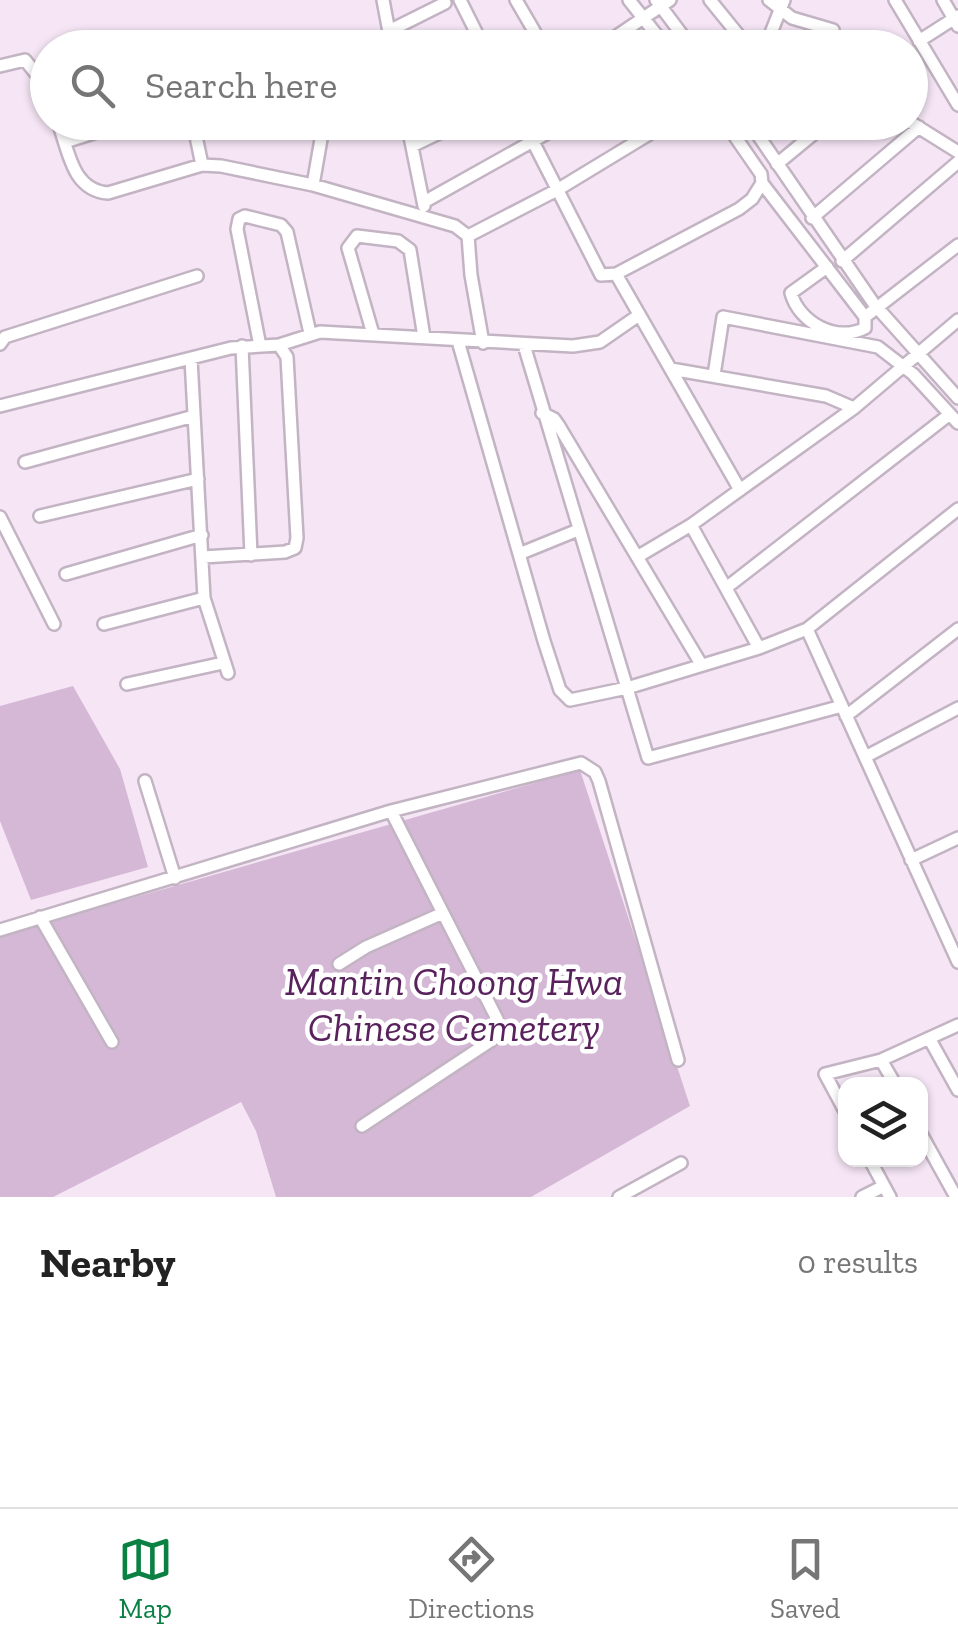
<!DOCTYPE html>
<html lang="en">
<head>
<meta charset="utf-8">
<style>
  :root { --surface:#fff; --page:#f6f6f6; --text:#222; --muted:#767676; --line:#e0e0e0; --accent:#0b8043 }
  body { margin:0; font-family:"Zilla Slab",serif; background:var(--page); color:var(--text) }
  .controls { position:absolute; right:30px; bottom:30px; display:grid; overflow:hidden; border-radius:20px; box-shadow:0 2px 8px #0004 }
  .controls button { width:90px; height:90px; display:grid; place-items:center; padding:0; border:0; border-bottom:2px solid var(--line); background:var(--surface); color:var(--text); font:50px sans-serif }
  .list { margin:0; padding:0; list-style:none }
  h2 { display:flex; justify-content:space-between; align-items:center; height:130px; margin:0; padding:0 40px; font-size:42px }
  h2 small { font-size:32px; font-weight:400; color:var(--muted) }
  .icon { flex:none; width:55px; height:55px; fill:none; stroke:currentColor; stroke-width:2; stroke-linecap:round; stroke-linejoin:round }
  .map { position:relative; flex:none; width:958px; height:1197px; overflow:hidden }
  .search { position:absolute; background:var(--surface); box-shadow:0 2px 8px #0004; left:30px; right:30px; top:30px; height:110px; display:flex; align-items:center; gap:25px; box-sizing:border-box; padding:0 35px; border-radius:55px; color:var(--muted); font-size:38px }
  .sheet { height:310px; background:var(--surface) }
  nav { display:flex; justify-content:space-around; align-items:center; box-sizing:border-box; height:140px; border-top:2px solid var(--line); background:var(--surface); font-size:28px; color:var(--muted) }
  nav a { display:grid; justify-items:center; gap:5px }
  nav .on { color:var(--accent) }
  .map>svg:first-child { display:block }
  .green { fill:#d5b8d6 }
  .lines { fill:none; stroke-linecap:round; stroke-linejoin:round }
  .minor-casing { stroke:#c3b4c3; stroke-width:16 }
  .minor { stroke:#fff; stroke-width:11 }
  .labels { text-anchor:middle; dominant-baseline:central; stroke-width:9; stroke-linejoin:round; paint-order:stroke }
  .park-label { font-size:40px; font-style:italic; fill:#59225d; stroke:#fff }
</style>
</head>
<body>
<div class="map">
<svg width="958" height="1197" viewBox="0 0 958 1197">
  <rect width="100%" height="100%" fill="#f5e5f5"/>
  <path class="green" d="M73 686 120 769 148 867 31 900 0 821V706Z
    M580 770 690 1106 531 1197H276L256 1131 241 1102 53 1197H0V936Z"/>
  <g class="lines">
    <g class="minor-casing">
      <path id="minor" d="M383 0 392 48
        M460 0 484 48
        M516 0 544 48
        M629 0 667 48
        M656 0 692 48
        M710 0 749 48
        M769 0 792 18 833 30
        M895 0 958 105
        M943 0 958 26
        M389 31 445 3
        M919 41 958 16
        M157 48H175
        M599 48 670 0
        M765 48 784 0
        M0 66 25 60 42 81 48 95
        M58 122C69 152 72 190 108 193L202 165 221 166 313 185 455 226 468 236
        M193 122 202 165
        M407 122 424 206
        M523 122 601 275 616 274 739 209 752 199 762 183
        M725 122 761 174 762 183 865 317 958 245
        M749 122 874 304 958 398
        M910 122 958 152
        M65 142 128 122
        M412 146 462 122
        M777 164 828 122
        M313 185 324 122
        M424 202 567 122
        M812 218 919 127
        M468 236 557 190 669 122
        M468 236 471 275 483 343
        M842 261 958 162
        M827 267 791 293C799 323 837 343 865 328V317
        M616 274 740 490
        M373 334 348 248 357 236 398 241 410 250 424 337
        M458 341 544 641 560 690 570 700 627 688 759 648 807 629 958 509
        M0 344 5 337 197 276
        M524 345 648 758 842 706
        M242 346 251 555
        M260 346 237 229 239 219 245 216 281 225 287 232 310 333
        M191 359 204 598 228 673
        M671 369 826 396 854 408
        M714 375 723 317 878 347 913 374 958 423
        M0 406 231 348 279 345 320 332 573 346 600 342 639 315
        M542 413 554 419 559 426 701 664
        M25 462 194 416
        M40 516 198 479
        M0 517 54 624
        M691 525 759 648
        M519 554 578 530
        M203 557 285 552 295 548 297 538 287 357 279 345
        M637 557 691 525 854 408 958 320
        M66 574 202 535
        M726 588 950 414
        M104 624 204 598
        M807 629 958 962
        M127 684 223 663
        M846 716 958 629
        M865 757 958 708
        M145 781 175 878
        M911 860 958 838
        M40 917 112 1042
        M0 930 391 811 581 763 595 772 599 781 678 1060
        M339 964 366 947 443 913
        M929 1038 958 1090
        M881 1060 895 1084
        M846 1113 825 1074 881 1060 958 1025
        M362 1126 492 1040 498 1030 497 1019 391 811
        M920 1132 956 1197
        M870 1160 890 1197
        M619 1197 681 1163
        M862 1197 884 1186"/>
    </g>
    <use href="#minor" class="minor"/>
  </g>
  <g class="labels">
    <g class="park-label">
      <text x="454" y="981">Mantin Choong Hwa<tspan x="454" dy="46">Chinese Cemetery</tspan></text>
    </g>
  </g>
</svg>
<div class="controls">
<button><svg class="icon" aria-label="layers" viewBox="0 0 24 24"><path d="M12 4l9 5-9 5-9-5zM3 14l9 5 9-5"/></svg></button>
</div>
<div class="search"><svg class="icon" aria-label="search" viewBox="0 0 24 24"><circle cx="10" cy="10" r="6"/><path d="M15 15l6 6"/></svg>Search here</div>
</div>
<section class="sheet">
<h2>Nearby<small>0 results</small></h2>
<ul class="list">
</ul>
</section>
<nav>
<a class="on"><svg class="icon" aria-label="map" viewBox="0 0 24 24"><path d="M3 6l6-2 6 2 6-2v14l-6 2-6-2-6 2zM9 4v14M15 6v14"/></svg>Map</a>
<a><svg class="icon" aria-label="directions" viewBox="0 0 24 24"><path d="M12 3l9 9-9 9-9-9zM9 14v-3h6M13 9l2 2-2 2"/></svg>Directions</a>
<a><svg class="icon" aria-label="saved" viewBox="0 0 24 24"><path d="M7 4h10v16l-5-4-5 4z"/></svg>Saved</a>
</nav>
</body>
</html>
